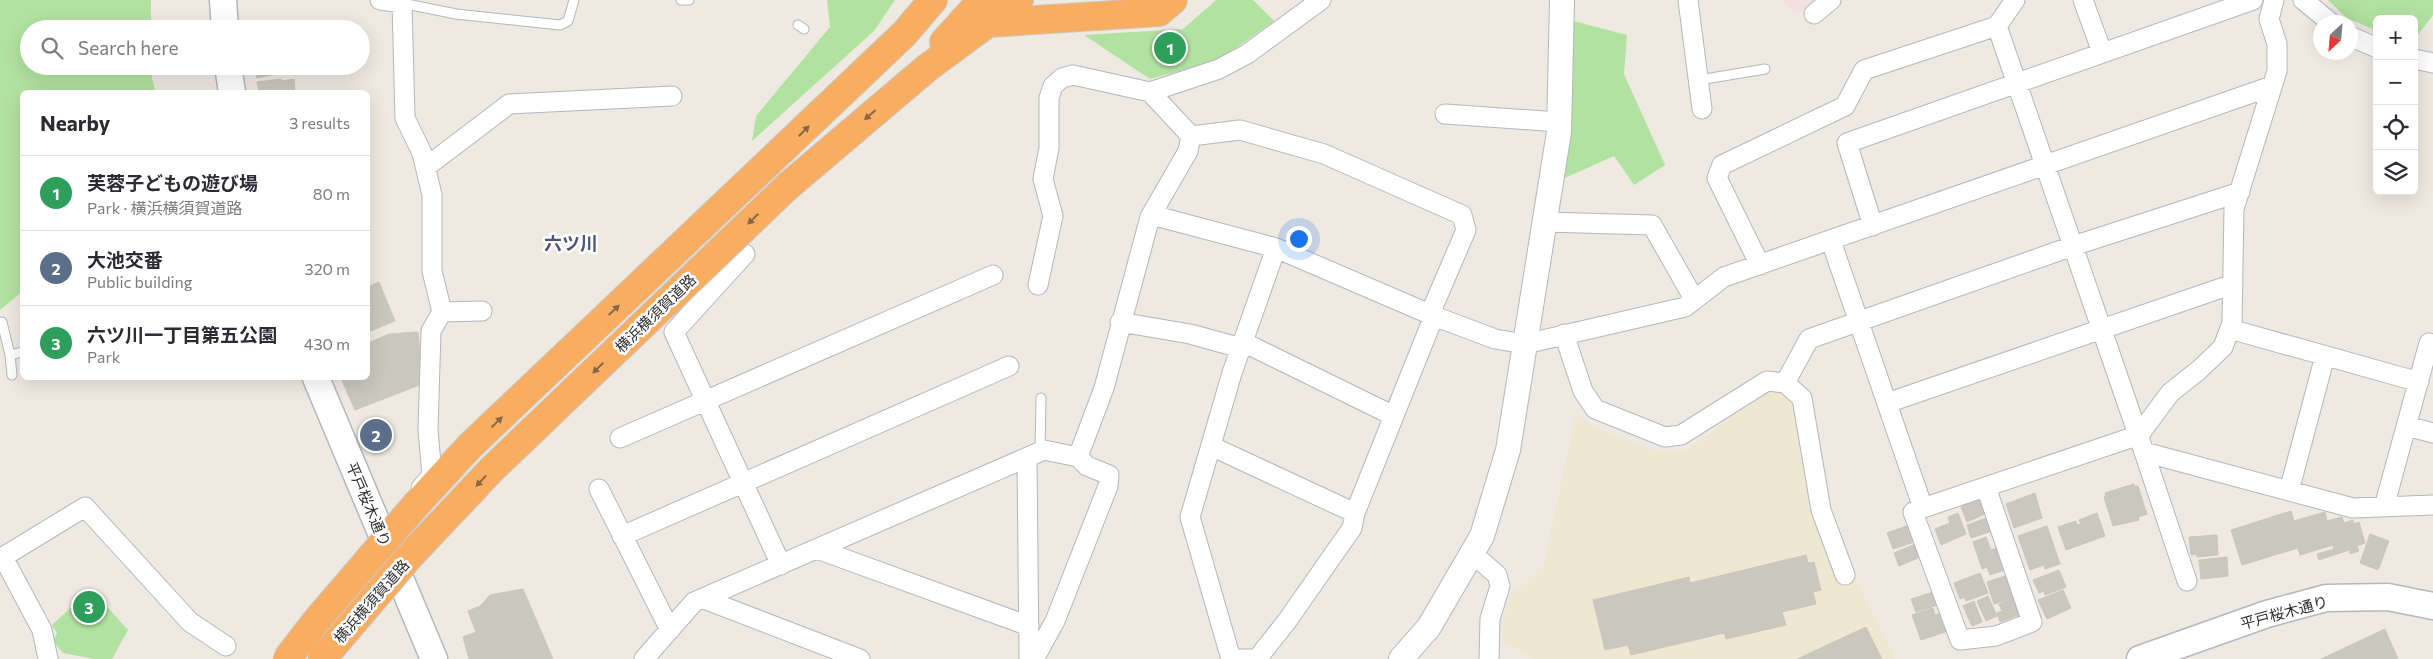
<!DOCTYPE html>
<html lang="en">
<head>
<meta charset="utf-8">
<style>
  :root { --surface:#fff; --page:#f7f7f7; --text:#2b2b33; --muted:#7c7c81; --line:#e1e1e2; --accent:#2563eb }
  body { margin:0; font-family:Commissioner,"Noto Sans JP",sans-serif; background:var(--page); color:var(--text) }
  .controls { position:absolute; right:15px; top:15px; display:grid; overflow:hidden; border-radius:8px; box-shadow:0 5px 20px #0002 }
  .controls button { width:45px; height:45px; display:grid; place-items:center; padding:0; border:0; border-bottom:1px solid var(--line); background:var(--surface); color:var(--text); font:25px sans-serif }
  .compass { position:absolute; left:2313px; top:15px; width:45px; height:45px; border-radius:50%; background:var(--surface); box-shadow:0 5px 20px #0002; rotate:206deg }
  .you { position:absolute; left:1298px; top:238px; width:18px; height:18px; margin:-12px; border:4px solid #fff; border-radius:50%; background:#1a73e8; box-shadow:0 0 0 8px #1a73e833 }
  .badge { display:grid; place-items:center; width:32px; height:32px; border-radius:50%; background:var(--accent); color:#fff; font-size:16px; font-weight:700 }
  .pin { position:absolute; translate:-50% -50%; border:2px solid #fff; box-shadow:0 1px 5px #0006 }
  .list { margin:0; padding:0; list-style:none }
  h2 { display:flex; justify-content:space-between; align-items:center; height:65px; margin:0; padding:0 20px; font-size:21px }
  h2 small { font-size:16px; font-weight:400; color:var(--muted) }
  .list li { display:grid; grid-template-columns:32px 1fr auto; gap:15px; align-items:center; box-sizing:border-box; height:75px; padding:0 20px; border-top:1px solid var(--line) }
  .list b { display:block; font-size:19px; white-space:nowrap }
  .list p { margin:0; font-size:16px; white-space:nowrap; color:var(--muted) }
  .list em { font-size:16px; font-style:normal; color:var(--muted) }
  .icon { flex:none; width:28px; height:28px; fill:none; stroke:currentColor; stroke-width:2; stroke-linecap:round; stroke-linejoin:round }
  .map { position:relative; flex:none; width:2433px; height:659px; overflow:hidden }
  .search { position:absolute; background:var(--surface); box-shadow:0 5px 20px #0002; left:20px; top:20px; width:350px; height:55px; display:flex; align-items:center; gap:12px; box-sizing:border-box; padding:0 18px; border-radius:28px; color:var(--muted); font-size:19px }
  .panel { position:absolute; background:var(--surface); box-shadow:0 5px 20px #0002; left:20px; top:90px; width:350px; height:290px; border-radius:8px }
  .map>svg:first-child { display:block }
  .education { fill:#efe7d2 }
  .medical { fill:#f4e0df }
  .green { fill:#b2e2a0 }
  .building { fill:#cac7bf; stroke:#cac6ba }
  .lines { fill:none; stroke-linecap:round; stroke-linejoin:round }
  .service-casing { stroke:#b4b6c0; stroke-width:11 }
  .minor-casing { stroke:#b4b6c0; stroke-width:21 }
  .tertiary-casing { stroke:#b4b6c0; stroke-width:26 }
  .secondary-casing { stroke:#b4b6c0; stroke-width:29 }
  .motorway-casing { stroke:#c9c9c9; stroke-width:30 }
  .service { stroke:#fff; stroke-width:9 }
  .minor { stroke:#fff; stroke-width:19 }
  .tertiary { stroke:#fff; stroke-width:24 }
  .secondary { stroke:#fff; stroke-width:26 }
  .motorway { stroke:#f9ad61; stroke-width:28 }
  .motorway-bridge-casing { stroke:#c9c9c9; stroke-width:30; stroke-linecap:butt }
  .motorway-bridge { stroke:#f9ad61; stroke-width:28 }
  .oneway { fill:#896745 }
  .labels { text-anchor:middle; dominant-baseline:central; stroke-width:5; stroke-linejoin:round; paint-order:stroke }
  .street-label { font-size:15px; fill:#2e2e2e; stroke:#fff }
  .quarter-label { font-size:18px; font-weight:bold; fill:#4f547e; stroke:#fff }
</style>
</head>
<body>
<div class="map">
<svg width="2433" height="659" viewBox="0 0 2433 659">
  <rect width="100%" height="100%" fill="#eee9e1"/>
  <path class="education" d="M1775 390 1797 400 1805 456 1854 574 1895 659H1532L1503 641V619L1512 590 1521 588 1544 564 1576 415 1606 432 1662 453 1688 449 1768 392Z"/>
  <path class="medical" d="M1782 0H1817L1796 15Z"/>
  <path class="green" d="M0 0H151V29H29V66H152V79L156 92H22V292L0 310Z
    M827 0H895L874 31 752 141 756 116 830 27Z
    M1216 0H1253L1274 21 1217 61 1150 79 1084 35 1183 29Z
    M2328 0H2433V15L2414 40V19H2377V31L2347 18Z
    M1573 21 1627 35 1624 74 1665 165 1634 185 1614 156 1565 178Z
    M91 589 128 630 112 659H94L63 653 53 641 57 633 52 625Z"/>
  <path class="building" d="M275 22 276 29H250V27Z
    M254 66H289L290 71 257 78Z
    M281 79 282 81 294 79 295 92H259L257 82Z
    M379 282 395 321 368 332V287Z
    M418 332 422 384 355 410 341 378H368V343L389 334Z
    M382 426 387 438 369 445 364 433Z
    M2134 484 2135 487 2138 486 2147 514 2138 517 2139 520 2113 526 2104 497 2106 496 2105 493Z
    M2035 493 2042 518 2014 528 2006 504Z
    M1981 499 1987 513 1967 522 1961 507Z
    M2291 511 2294 521 2325 512 2327 521 2342 517 2344 523 2353 520 2354 524 2359 522 2365 543 2357 546 2359 551 2350 554 2349 550 2319 560 2317 554 2334 549 2333 545 2300 555 2298 548 2242 565 2231 530Z
    M1958 513 1966 534 1941 545 1935 529 1950 523 1948 517Z
    M2097 513 2105 536 2066 550 2058 527 2076 521 2077 525 2081 524 2079 520Z
    M1987 518 1992 531 1971 538 1967 525Z
    M1912 524 1916 534 1911 535 1914 542 1893 549 1887 533Z
    M2047 526 2060 564 2045 569 2044 565 2030 570 2018 536Z
    M2370 534 2389 541 2378 570 2360 563Z
    M2217 535 2218 555 2197 557V554L2191 555 2189 537Z
    M1986 537 1991 550 2003 546 2010 568 1990 575 1987 567 1982 569 1973 542Z
    M1913 545H1918L1921 553 1917 555 1918 558 1899 566 1894 553Z
    M1806 555 1808 563 1814 562 1821 590 1813 592 1816 604 1782 612 1786 625 1726 639 1711 578Z
    M2227 557 2228 576 2201 579 2199 560Z
    M2059 570 2066 587 2045 595 2044 591 2039 593 2033 580Z
    M1980 573 1988 593 1966 601 1964 597 1960 599 1954 583Z
    M2011 574 2018 596 1994 604 1987 582Z
    M1689 577 1690 583 1711 578 1724 633 1631 655 1628 645 1605 650 1593 600Z
    M523 589 553 659H469L463 637 476 632 468 611 480 606 490 595Z
    M2063 590 2071 608 2047 619 2038 600Z
    M1933 592 1938 605 1916 612 1911 599Z
    M1988 596 1997 616 1986 621 1977 601Z
    M2016 597 2023 613 2000 622 1997 613 2002 611 1999 604Z
    M1974 601 1982 622 1972 626 1963 606Z
    M1933 608 1935 615 1947 611 1948 631 1921 640 1912 615Z
    M1866 627 1882 659H1797Z
    M2385 629 2398 659H2321Z"/>
  <g class="lines">
    <g class="service-casing">
      <path id="service" d="M681 0H689
        M402 3 456 14 560 25 568 21 574 0
        M798 25 804 29
        M1699 80 1765 69
        M2 322 10 355
        M12 375 10 355 22 352
        M1040 452 1041 398"/>
    </g>
    <g class="minor-casing">
      <path id="minor" d="M380 0 402 3 405 118 422 153 432 195V271L442 312 431 331 428 430 432 475 421 488
        M1688 0 1702 109
        M2083 0 2102 52
        M2303 0 2330 22
        M1814 14 1831 0
        M1997 26 2144 452 2353 508 2433 505
        M2350 36 2377 48
        M2414 59 2433 63
        M1445 114 1559 122
        M1191 136 1240 130 1324 154 1462 215 1466 230 1430 314
        M426 167 509 104 672 96
        M1152 215 1276 248 1434 316 1495 339 1525 344 1685 307 1724 277 2272 86
        M1544 222 1652 225 1694 299
        M1873 226 1847 143 2253 0
        M1831 241 1923 508
        M1276 248 1232 373 1190 517 1231 659H1257L1287 621 1352 528 1355 513 1434 316
        M745 254 674 332 781 565
        M1760 265 1717 178 1722 165 1845 106 1864 70 1997 26 2015 0
        M1038 285 1053 216 1043 179 1049 148V98L1053 86 1062 78 1073 75 1150 92 1219 69 1247 54 1321 0
        M442 312 482 311
        M1120 322 1190 334 1241 348
        M2230 329 2419 382
        M1564 334 1583 391 1595 409 1665 437 1681 435 1767 381 1785 383 1802 398 1821 510 1845 575
        M1243 342 1394 416
        M1785 383 1809 339 2073 246 2240 192
        M1887 403 2233 284
        M2407 426 2433 433
        M620 438 993 275
        M1211 446 1355 513
        M2144 452 2187 581
        M1027 458 1029 659
        M1986 487 2032 622 1996 636 1960 640 1913 512 1923 508 2139 435 2170 393 2199 370 2223 347 2232 323 2234 209 2277 71V44L2269 19 2274 0
        M599 489 670 630
        M2289 491 2325 356
        M2384 507 2429 343
        M622 536 1009 366
        M817 549 1029 626
        M1473 554 1497 575 1500 586 1490 619 1489 659
        M704 599 860 659
        M48 659 42 630 3 557 85 507 190 622 226 646
        M644 659 694 602 1044 450 1078 457 1104 388 1150 217 1188 151 1191 136 1150 92
        M1034 659 1055 621 1108 486 1109 475 1087 466 1078 457"/>
    </g>
    <g class="tertiary-casing">
      <path id="tertiary" d="M1401 659 1429 627 1482 536 1508 450 1559 132 1562 0"/>
    </g>
    <g class="secondary-casing">
      <path id="secondary" d="M223 0 225 29
        M228 66 232 92
        M316 378 434 659
        M2140 659 2267 614 2326 598 2388 597 2433 606"/>
    </g>
    <g class="motorway-casing">
      <path id="motorway" d="M989 23 1159 12 1173 0
        M944 42 982 0
        M788 186 927 68 1019 0
        M414 507 470 446 904 34 933 0"/>
    </g>
    <use href="#service" class="service"/>
    <use href="#minor" class="minor"/>
    <use href="#tertiary" class="tertiary"/>
    <use href="#secondary" class="secondary"/>
    <use href="#motorway" class="motorway"/>
    <g class="motorway-bridge-casing">
      <path id="motorway-bridge" d="M287 659 317 620 414 507
        M322 659 409 557 492 469 788 186"/>
    </g>
    <use href="#motorway-bridge" class="motorway-bridge"/>
  </g>
  <defs><path id="oneway-solid" d="M-6-.8H1V-3.2L6.5 0L1 3.2V.8H-6Z" transform="scale(1.25)"/></defs>
  <g class="oneway">
    <use href="#oneway-solid" transform="translate(870 115) rotate(139)"/>
    <use href="#oneway-solid" transform="translate(804 131) rotate(-44)"/>
    <use href="#oneway-solid" transform="translate(753 219) rotate(136)"/>
    <use href="#oneway-solid" transform="translate(614 310) rotate(-43)"/>
    <use href="#oneway-solid" transform="translate(598 368) rotate(136)"/>
    <use href="#oneway-solid" transform="translate(497 422) rotate(-44)"/>
    <use href="#oneway-solid" transform="translate(481 481) rotate(133)"/>
  </g>
  <g class="labels">
    <g class="street-label">
      <text transform="translate(655 313) rotate(-44)">横浜横須賀道路</text>
      <text transform="translate(369 504) rotate(67)">平戸桜木通り</text>
      <text transform="translate(371 601) rotate(-49)">横浜横須賀道路</text>
      <text transform="translate(2284 612) rotate(-15)">平戸桜木通り</text>
    </g>
    <g class="quarter-label">
      <text x="571" y="243">六ツ川</text>
    </g>
  </g>
</svg>
<div class="controls">
<button>+</button>
<button>−</button>
<button><svg class="icon" aria-label="locate" viewBox="0 0 24 24"><circle cx="12" cy="12" r="6"/><path d="M12 2v4M12 18v4M2 12h4M18 12h4"/></svg></button>
<button><svg class="icon" aria-label="layers" viewBox="0 0 24 24"><path d="M12 4l9 5-9 5-9-5zM3 14l9 5 9-5"/></svg></button>
</div>
<svg class="compass" viewBox="-18 -18 36 36"><path d="M0-13l5 13h-10z" fill="#e53935"/><path d="M0 13l5-13h-10z" fill="#7c7c81"/></svg>
<div class="you"></div>
<div class="pin badge" style="left:1170px;top:48px;background:#2e9e5b">1</div>
<div class="pin badge" style="left:376px;top:435px;background:#5c6f8a">2</div>
<div class="pin badge" style="left:89px;top:607px;background:#2e9e5b">3</div>
<div class="search"><svg class="icon" aria-label="search" viewBox="0 0 24 24"><circle cx="10" cy="10" r="6"/><path d="M15 15l6 6"/></svg>Search here</div>
<section class="panel">
<h2>Nearby<small>3 results</small></h2>
<ul class="list">
<li><span class="badge" style="background:#2e9e5b">1</span><div><b>芙蓉子どもの遊び場</b><p>Park · 横浜横須賀道路</p></div><em>80 m</em></li>
<li><span class="badge" style="background:#5c6f8a">2</span><div><b>大池交番</b><p>Public building</p></div><em>320 m</em></li>
<li><span class="badge" style="background:#2e9e5b">3</span><div><b>六ツ川一丁目第五公園</b><p>Park</p></div><em>430 m</em></li>
</ul>
</section>
</div>
</body>
</html>
